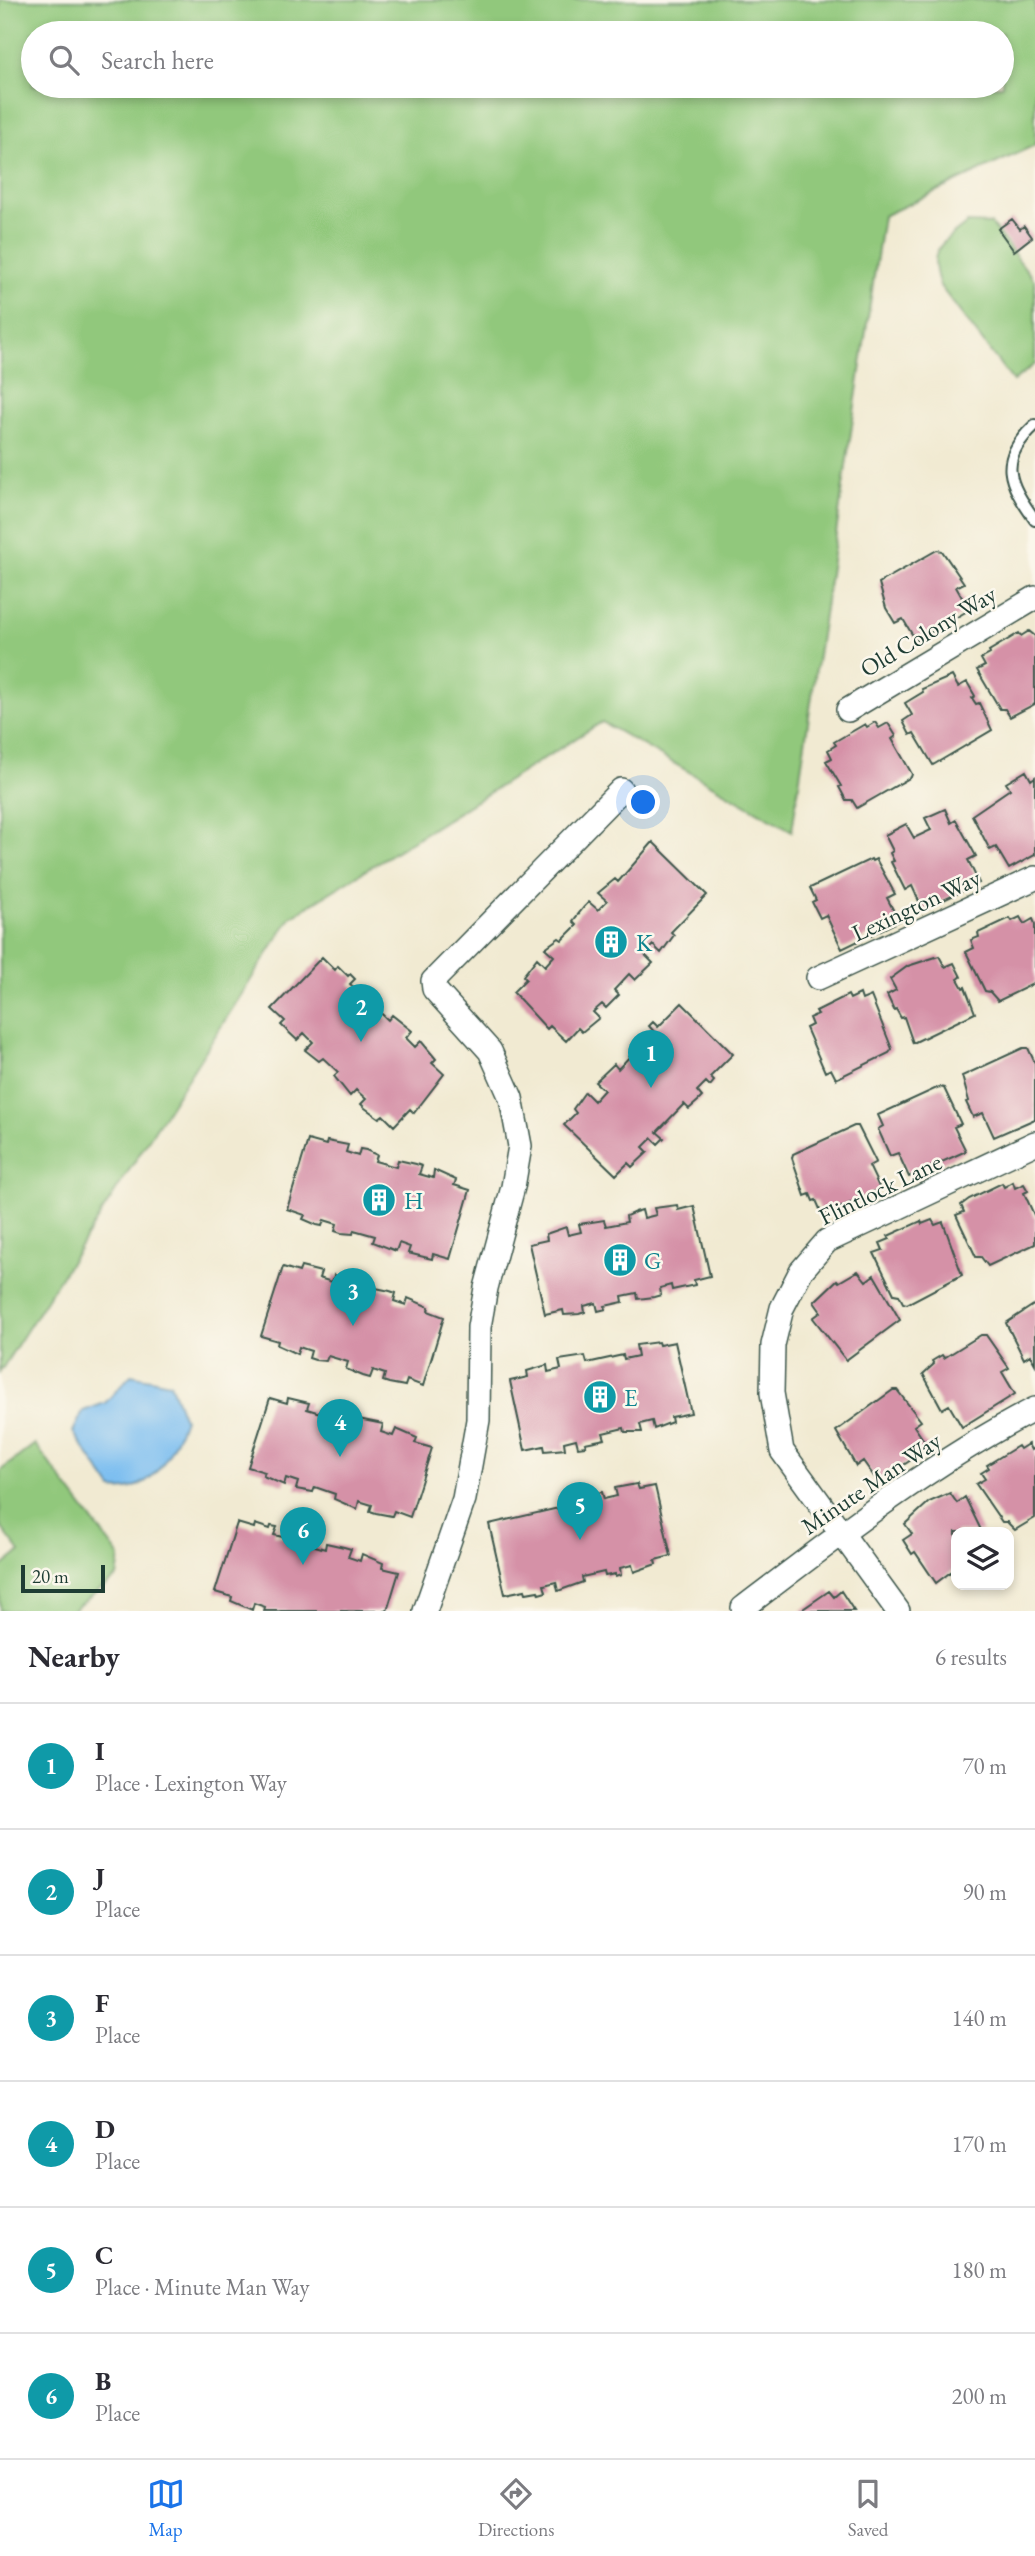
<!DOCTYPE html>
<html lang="en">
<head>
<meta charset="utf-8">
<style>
  :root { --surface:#fff; --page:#f2f2f3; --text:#2b2b33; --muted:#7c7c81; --line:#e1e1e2; --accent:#1a73e8 }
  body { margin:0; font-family:"EB Garamond",serif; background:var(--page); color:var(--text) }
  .controls { position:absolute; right:21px; bottom:21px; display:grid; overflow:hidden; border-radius:14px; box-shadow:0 4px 10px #0003 }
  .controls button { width:63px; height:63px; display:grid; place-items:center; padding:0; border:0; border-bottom:2px solid var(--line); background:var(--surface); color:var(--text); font:35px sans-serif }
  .scale { position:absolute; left:21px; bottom:18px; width:84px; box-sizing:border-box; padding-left:7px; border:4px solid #1f3d34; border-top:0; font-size:19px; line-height:24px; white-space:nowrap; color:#1f3d34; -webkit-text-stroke:5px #fbf7ec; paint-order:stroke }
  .you { position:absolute; left:644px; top:803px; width:24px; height:24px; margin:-18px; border:5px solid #fff; border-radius:50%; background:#1a73e8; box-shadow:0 0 0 10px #1a73e833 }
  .badge { display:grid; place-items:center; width:46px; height:46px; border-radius:50%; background:var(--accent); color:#fff; font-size:23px; font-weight:700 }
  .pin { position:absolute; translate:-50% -58px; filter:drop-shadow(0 2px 4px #0008) }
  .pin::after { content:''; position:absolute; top:37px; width:24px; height:21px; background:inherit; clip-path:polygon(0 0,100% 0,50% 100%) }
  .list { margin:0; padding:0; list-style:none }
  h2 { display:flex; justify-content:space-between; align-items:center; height:91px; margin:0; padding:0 28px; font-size:30px }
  h2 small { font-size:23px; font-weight:400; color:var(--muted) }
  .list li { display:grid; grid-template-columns:46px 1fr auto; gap:21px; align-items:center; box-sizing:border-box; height:126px; padding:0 28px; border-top:2px solid var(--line) }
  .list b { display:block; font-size:26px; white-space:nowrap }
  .list p { margin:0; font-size:23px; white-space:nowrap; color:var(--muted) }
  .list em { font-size:23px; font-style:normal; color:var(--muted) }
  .icon { flex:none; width:38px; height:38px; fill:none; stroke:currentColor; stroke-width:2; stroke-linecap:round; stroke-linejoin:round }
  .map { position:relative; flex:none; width:1035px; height:1611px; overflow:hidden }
  .search { position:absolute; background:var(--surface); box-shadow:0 4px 10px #0003; left:21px; right:21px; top:21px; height:77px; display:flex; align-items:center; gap:18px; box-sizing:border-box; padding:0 24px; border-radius:38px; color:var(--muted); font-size:26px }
  .sheet { height:847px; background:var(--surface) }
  nav { display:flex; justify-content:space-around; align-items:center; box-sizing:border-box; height:98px; border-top:2px solid var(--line); background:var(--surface); font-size:19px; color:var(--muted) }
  nav a { display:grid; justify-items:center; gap:4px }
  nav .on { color:var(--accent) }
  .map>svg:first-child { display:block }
  .green { fill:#91c87b; stroke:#588258; stroke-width:2; fill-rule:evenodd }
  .water { fill:#7abdf0; stroke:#4c7d92; stroke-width:2 }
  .building { fill:#d591a7 }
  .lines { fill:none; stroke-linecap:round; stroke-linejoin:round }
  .lane-casing { stroke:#3e574c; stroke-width:14 }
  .street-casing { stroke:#3e574c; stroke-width:26 }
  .lane { stroke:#fff; stroke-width:10 }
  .street { stroke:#fff; stroke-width:23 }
  .labels { text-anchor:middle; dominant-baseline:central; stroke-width:5; stroke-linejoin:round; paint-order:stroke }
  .street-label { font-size:24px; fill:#1f3d34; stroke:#fbf7ec }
  .culture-label { font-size:24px; fill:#0d838f; stroke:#fbf7ec; text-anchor:start }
</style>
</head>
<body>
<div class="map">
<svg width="1035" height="1611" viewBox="0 0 1035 1611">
  <rect width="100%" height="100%" fill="#fbf7ec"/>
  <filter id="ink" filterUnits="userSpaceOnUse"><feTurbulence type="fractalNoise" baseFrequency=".0143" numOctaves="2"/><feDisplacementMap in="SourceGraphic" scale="14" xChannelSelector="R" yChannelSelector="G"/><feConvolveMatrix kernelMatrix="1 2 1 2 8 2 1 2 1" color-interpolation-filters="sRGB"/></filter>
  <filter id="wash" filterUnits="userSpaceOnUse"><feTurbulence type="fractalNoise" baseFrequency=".00686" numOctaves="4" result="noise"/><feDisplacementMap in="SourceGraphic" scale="28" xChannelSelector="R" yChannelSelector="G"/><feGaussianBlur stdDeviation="1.57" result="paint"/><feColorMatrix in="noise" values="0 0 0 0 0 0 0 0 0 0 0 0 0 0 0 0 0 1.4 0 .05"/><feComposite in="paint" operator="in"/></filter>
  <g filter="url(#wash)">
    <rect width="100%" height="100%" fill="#f1ead2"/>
    <path class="green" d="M0 0H1035V145L883 216 792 831 602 722 291 917 0 1372ZM1002 33V86H33V33Z
      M967 223 991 224 1035 281V364L1013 381 940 286C927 249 940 245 967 223Z
      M35 1444 120 1557 117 1577 71 1611H0V1568L20 1552 0 1526V1471Z"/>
    <path class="water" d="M131 1375 170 1383 184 1419C173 1450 154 1495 112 1489L73 1432 83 1411 105 1403Z"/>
    <g id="blocks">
      <path class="building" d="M1012 219 1020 229 1024 226 1032 237 1014 251 998 229Z
        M937 550 942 551 964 583 956 587 969 610 916 641 903 619 895 623 886 608 879 583Z
        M1029 631 1035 636V704L1010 717 1005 709H1000L977 670 985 666 981 659 990 654 989 651 1019 633 1021 636Z
        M952 676 958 687 967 682 975 696 972 698 976 704 979 703 992 730 933 765 914 733 910 735 903 721 912 715 905 703 923 692 922 689Z
        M875 722 879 728 888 723 896 736 892 739 912 774 911 777 857 808 852 800H846L839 787 841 786 826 761 832 758 828 750 836 745 834 742 865 724 867 727Z
        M1026 771 1031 780 1035 777V855L1009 869 996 847 990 850 972 815 1010 789 1006 783Z
        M945 809 951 823 956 820 976 856 968 860 979 883 923 910 912 886 905 890 891 862 894 861 890 853 893 851 885 835 906 824 914 838 931 830 925 818Z
        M653 842 707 895 671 932 674 935 661 953 653 945 644 954 653 963 635 980 629 974 614 990 619 995 606 1008 602 1004 593 1012 599 1018 582 1032 578 1028 566 1041 550 1026 547 1029 513 992 526 979 523 976 537 958 545 966 554 956 545 948 559 938 562 940 577 925 573 921 584 907 589 902 598 910 607 901 598 893 615 879 618 882Z
        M871 859 872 861 876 859 895 894 887 898 899 921 842 949 826 915 820 918 812 902 816 900 810 888Z
        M1020 917 1024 924 1033 919 1035 924V983L998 1001 990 992 985 991 966 952 974 948 971 940 979 937 978 933 1010 918 1012 921Z
        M939 956 945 967 954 963 961 977 958 979 963 988 965 987 975 1013 913 1043 904 1017 901 1018 896 1009 894 1010 887 995 896 990 890 979 908 966Z
        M322 957 335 970 338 966 348 976 350 974 355 979 350 984 360 993 365 988 370 992 364 997 388 1020 392 1015 412 1031 406 1038 415 1047 421 1041 436 1059 432 1063 444 1074 414 1113 410 1109 394 1126 383 1115 379 1118 365 1108 361 1104 366 1099 356 1090 350 1096 334 1076 338 1072 323 1058 319 1061 305 1050 313 1042 304 1033 297 1040 281 1025 285 1021 272 1009Z
        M860 994 862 1000 871 996 892 1049 889 1053 836 1079 831 1069 825 1072 806 1028 812 1025 809 1018 818 1014 816 1011 848 995 850 999Z
        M682 1003 733 1054 710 1077 714 1081 710 1086 706 1082 697 1091 702 1097 698 1101 689 1109 684 1104 657 1132 664 1138 658 1144 652 1138 643 1147 648 1152 632 1167 628 1163 616 1175 564 1125 576 1113 573 1109 585 1092 594 1101 604 1090 595 1082 614 1064 618 1069 633 1053 630 1050 640 1036 648 1044 657 1035 649 1026 653 1022 658 1027Z
        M1023 1048H1028L1035 1063V1119L994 1137 983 1113 973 1117 966 1102 969 1101 962 1076Z
        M939 1087 944 1088 961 1124 954 1127 966 1151 909 1177 898 1153 890 1156 878 1129 883 1126 878 1115Z
        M854 1126H858L876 1162 869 1166 880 1189 823 1216 816 1200 813 1201 810 1194 805 1196 792 1158 793 1154Z
        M308 1140 326 1145 327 1141 348 1145 346 1152 358 1156 360 1149 366 1150 377 1155 375 1161 396 1167 398 1160 416 1164 422 1166 419 1174 433 1178 434 1170 456 1180 454 1185 470 1190 450 1259 433 1254 432 1259 408 1253 410 1247 399 1243 396 1251 373 1242 375 1236 354 1230 353 1234 341 1233 335 1231 337 1224 324 1220 322 1226 317 1225 303 1219 305 1215 287 1209Z
        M1013 1182 1015 1188 1024 1184 1028 1191 1024 1193 1035 1217V1244L988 1266 981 1257H976L956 1215 964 1212 961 1205 969 1199 1002 1183 1004 1187Z
        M677 1205 678 1210 694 1206 710 1276 694 1280 695 1285 672 1290 671 1285 660 1288 661 1295 654 1297 638 1299 637 1293 622 1296 623 1302 605 1306 606 1309 598 1311 596 1303 584 1306 585 1312 579 1314 564 1315 563 1310 545 1314 529 1244 547 1240 546 1234 566 1227 568 1235 581 1232 579 1224 604 1220 606 1226 627 1222 626 1216 635 1212 642 1210 644 1218 656 1215 654 1208Z
        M932 1220 935 1225 943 1222 962 1275 907 1304 903 1303 899 1295 894 1294 874 1253 883 1250 880 1243 890 1239 888 1236 921 1221 922 1224Z
        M283 1267 299 1272 301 1267 321 1272 319 1278 332 1282 334 1275 351 1283 349 1287 370 1293 371 1287 390 1291 396 1293 394 1301 406 1305 408 1298 429 1307 428 1311 444 1317 423 1386 407 1380 405 1386 389 1383 383 1381 385 1374 373 1370 370 1378 363 1376 346 1369 348 1362 328 1356 326 1361 315 1360 309 1358 311 1351 299 1347 297 1354 277 1345 278 1341 261 1336Z
        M858 1271 866 1281 874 1275 900 1320 846 1360 813 1318 821 1312 814 1302 837 1280 839 1282Z
        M1035 1304V1364L1030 1355 1024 1359 1006 1323Z
        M981 1335H986L1009 1368 1002 1372 1015 1394 962 1427 949 1405 942 1409 923 1374 934 1364 932 1361 942 1355 944 1358Z
        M658 1342 659 1345 675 1342 691 1413 671 1417 672 1422 654 1429 652 1421 640 1424 642 1432H625L624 1428 603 1433 605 1439 585 1443 586 1446 578 1447 576 1439 564 1442 565 1449 545 1451 544 1446 525 1450 510 1381 528 1377 527 1371 547 1365 548 1372 561 1369 559 1360 585 1356 587 1363 623 1355 624 1359 638 1356 636 1345Z
        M893 1390H897L921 1421 914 1426 929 1448 878 1482 863 1461 856 1466 836 1431Z
        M270 1398 287 1403 288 1398 309 1403 307 1409 320 1413 322 1407 327 1409 339 1414 337 1418 356 1424 358 1419 383 1424 381 1432 393 1436 396 1429 401 1431 417 1438 415 1443 432 1448 410 1517 394 1511 392 1516 376 1513 370 1511 372 1505 359 1501 357 1509 334 1499 335 1494 315 1487 313 1492 296 1489 298 1482 286 1478 284 1485 263 1476 265 1472 248 1467Z
        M1028 1444 1031 1450 1035 1447V1518L1015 1530 1007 1522H1002L976 1484 985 1479 981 1473 989 1468 987 1465 1018 1446 1020 1449Z
        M637 1484 639 1489 655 1486 671 1556 655 1560 656 1564 634 1572 632 1565 620 1568 621 1575 615 1577V1574L605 1576 604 1572 582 1577 583 1582 558 1591 556 1582 544 1585 546 1592 539 1594 538 1591 526 1593 525 1590 505 1594 489 1524 598 1499 597 1493 602 1492 604 1499 617 1496 615 1488Z
        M950 1493 957 1503 965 1497 982 1532H956V1568L936 1583 915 1552 912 1554 903 1540 912 1534 905 1524 929 1502Z
        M237 1523 254 1528 255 1524 270 1529 271 1526 277 1527 274 1535 287 1538 289 1532 306 1539 305 1543 325 1549 326 1543 344 1547 351 1549 348 1557 360 1561 362 1554 383 1563 382 1568 399 1572 387 1611H264L265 1607 254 1603 252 1610 231 1601 232 1597 215 1592Z
        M829 1591 834 1597 841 1591 854 1611H800Z"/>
    </g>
  </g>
  <g filter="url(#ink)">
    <use href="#blocks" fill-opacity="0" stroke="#3e574c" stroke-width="2"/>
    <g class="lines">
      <g class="lane-casing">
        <path id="lane" d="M1035 425C997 460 1008 482 1035 520"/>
      </g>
      <g class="street-casing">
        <path id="street" d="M848 710 1035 598
          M818 978 1035 878
          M743 1608C836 1537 931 1463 1035 1409
          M425 1611 464 1499 478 1420 479 1327 486 1288 513 1187 520 1146 511 1098 490 1051 434 989 433 981 621 790
          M898 1611 782 1451 772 1393 773 1345 782 1308 801 1271 827 1241 1035 1143"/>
      </g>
      <use href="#lane" class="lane"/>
      <use href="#street" class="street"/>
    </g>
  </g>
  <defs>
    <g id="building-disc" transform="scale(1.75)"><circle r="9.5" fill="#0f9aa8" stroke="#fbf7ec"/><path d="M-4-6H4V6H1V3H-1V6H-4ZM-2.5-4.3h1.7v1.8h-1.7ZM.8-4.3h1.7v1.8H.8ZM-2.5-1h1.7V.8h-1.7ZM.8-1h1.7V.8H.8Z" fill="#fff"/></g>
  </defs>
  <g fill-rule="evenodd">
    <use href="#building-disc" x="611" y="942"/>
    <use href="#building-disc" x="379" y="1200"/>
    <use href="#building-disc" x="620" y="1260"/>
    <use href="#building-disc" x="600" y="1397"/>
  </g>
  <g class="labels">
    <g class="street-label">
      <text transform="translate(928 631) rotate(-31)">Old Colony Way</text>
      <text transform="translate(916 905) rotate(-25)">Lexington Way</text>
      <text transform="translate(880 1189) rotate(-26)">Flintlock Lane</text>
      <text transform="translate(871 1483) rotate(-34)">Minute Man Way</text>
    </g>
    <g class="culture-label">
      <text x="636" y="942">K</text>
      <text x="404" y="1200">H</text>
      <text x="644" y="1260">G</text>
      <text x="624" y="1397">E</text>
    </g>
  </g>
</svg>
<div class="controls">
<button><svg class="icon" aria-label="layers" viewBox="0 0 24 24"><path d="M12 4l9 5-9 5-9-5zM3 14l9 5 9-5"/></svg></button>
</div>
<div class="scale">20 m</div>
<div class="you"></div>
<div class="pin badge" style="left:651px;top:1088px;background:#0f9aa8">1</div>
<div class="pin badge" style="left:361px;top:1042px;background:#0f9aa8">2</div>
<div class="pin badge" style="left:353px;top:1326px;background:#0f9aa8">3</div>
<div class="pin badge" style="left:340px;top:1457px;background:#0f9aa8">4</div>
<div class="pin badge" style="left:580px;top:1540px;background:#0f9aa8">5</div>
<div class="pin badge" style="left:303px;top:1565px;background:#0f9aa8">6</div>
<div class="search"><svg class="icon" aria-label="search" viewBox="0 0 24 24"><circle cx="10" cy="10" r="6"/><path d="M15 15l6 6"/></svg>Search here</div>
</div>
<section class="sheet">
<h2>Nearby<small>6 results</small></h2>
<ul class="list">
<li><span class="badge" style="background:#0f9aa8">1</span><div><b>I</b><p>Place · Lexington Way</p></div><em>70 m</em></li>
<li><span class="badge" style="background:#0f9aa8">2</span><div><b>J</b><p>Place</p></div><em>90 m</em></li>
<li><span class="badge" style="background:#0f9aa8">3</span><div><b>F</b><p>Place</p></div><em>140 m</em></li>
<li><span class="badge" style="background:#0f9aa8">4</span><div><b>D</b><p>Place</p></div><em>170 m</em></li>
<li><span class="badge" style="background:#0f9aa8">5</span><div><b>C</b><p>Place · Minute Man Way</p></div><em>180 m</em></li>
<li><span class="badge" style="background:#0f9aa8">6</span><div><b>B</b><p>Place</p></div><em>200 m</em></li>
</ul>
</section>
<nav>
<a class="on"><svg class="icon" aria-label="map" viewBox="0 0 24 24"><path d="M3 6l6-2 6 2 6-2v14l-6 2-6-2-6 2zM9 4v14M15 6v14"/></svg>Map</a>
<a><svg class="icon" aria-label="directions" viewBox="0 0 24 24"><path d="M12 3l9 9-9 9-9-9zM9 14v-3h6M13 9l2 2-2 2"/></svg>Directions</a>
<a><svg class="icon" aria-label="saved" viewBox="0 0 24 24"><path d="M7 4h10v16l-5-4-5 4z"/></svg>Saved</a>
</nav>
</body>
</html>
